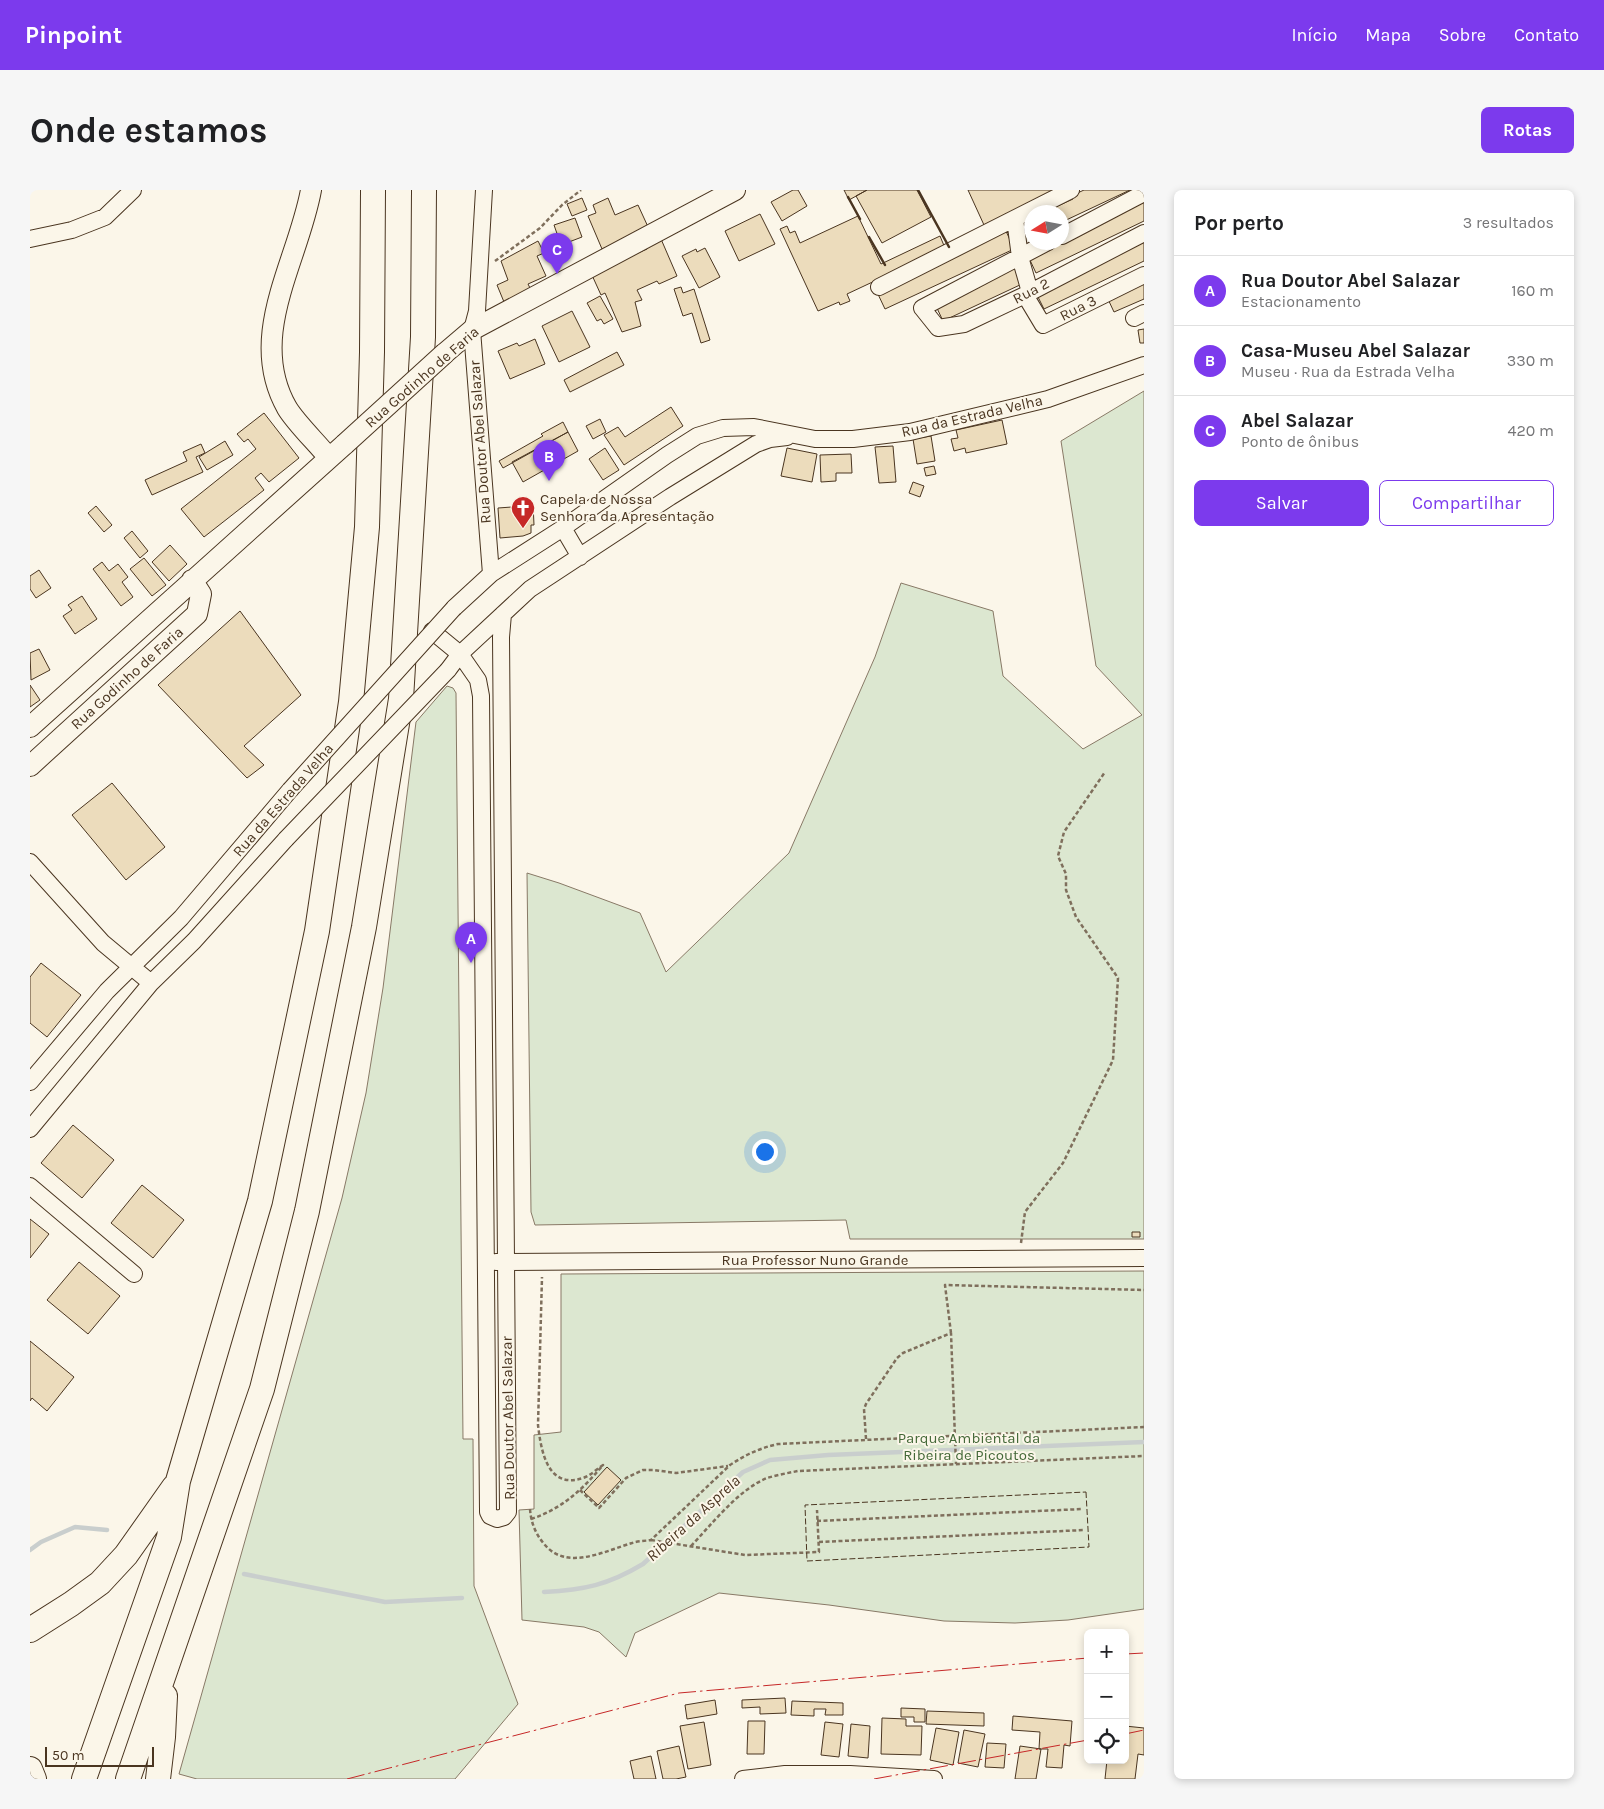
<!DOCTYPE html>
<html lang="pt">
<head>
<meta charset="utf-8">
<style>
  :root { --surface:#fff; --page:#f6f6f6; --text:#202124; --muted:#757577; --line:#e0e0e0; --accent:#7c3aed }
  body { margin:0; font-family:Karla,sans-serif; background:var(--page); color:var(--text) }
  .controls { position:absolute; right:15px; bottom:15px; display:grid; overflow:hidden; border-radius:8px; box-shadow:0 2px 8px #0003 }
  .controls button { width:45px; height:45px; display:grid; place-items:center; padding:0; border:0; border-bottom:1px solid var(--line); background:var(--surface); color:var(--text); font:25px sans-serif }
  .compass { position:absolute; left:994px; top:15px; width:45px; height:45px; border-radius:50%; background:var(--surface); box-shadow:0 2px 8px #0003; rotate:259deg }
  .scale { position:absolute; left:15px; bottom:12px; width:109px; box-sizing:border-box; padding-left:5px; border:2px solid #4a3520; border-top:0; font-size:14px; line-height:18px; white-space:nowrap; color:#4a3520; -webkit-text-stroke:4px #fbf6e9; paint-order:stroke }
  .you { position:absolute; left:734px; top:961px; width:18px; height:18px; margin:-12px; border:4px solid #fff; border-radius:50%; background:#1a73e8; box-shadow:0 0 0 8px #1a73e833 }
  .badge { display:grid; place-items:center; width:32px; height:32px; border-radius:50%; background:var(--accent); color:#fff; font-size:16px; font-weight:700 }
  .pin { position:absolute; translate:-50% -41px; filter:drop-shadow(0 1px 2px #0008) }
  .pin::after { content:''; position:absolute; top:26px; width:18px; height:15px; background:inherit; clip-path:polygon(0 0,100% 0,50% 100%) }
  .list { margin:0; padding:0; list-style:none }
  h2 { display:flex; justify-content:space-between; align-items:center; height:65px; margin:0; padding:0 20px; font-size:21px }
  h2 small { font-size:16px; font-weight:400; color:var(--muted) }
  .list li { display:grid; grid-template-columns:32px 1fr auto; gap:15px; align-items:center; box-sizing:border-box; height:70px; padding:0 20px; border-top:1px solid var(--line) }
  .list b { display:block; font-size:19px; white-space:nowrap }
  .list p { margin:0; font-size:16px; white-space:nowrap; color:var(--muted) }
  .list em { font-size:16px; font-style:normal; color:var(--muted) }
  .actions { display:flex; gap:10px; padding:15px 20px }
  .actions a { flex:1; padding:11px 0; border:1px solid var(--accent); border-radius:8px; text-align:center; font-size:18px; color:var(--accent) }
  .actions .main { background:var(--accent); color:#fff }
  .icon { flex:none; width:28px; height:28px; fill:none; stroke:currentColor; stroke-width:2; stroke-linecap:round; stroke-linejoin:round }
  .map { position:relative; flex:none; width:1114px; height:1589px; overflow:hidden; border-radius:8px }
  header { display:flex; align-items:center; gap:30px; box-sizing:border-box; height:70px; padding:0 25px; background:var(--accent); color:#fff }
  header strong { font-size:24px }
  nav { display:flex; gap:28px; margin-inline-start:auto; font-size:18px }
  .intro { display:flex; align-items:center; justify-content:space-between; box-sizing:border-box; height:120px; padding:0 30px }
  h1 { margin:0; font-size:35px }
  .button { padding:12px 22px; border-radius:8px; background:var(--accent); color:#fff; font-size:18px; font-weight:700 }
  main { display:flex; gap:30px; padding:0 30px }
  aside { flex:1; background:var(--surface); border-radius:8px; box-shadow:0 2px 8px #0003 }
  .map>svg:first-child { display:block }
  .green { fill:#dce7d0; stroke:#887966 }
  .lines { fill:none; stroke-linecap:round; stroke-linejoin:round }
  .stream { stroke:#c9cecd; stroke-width:4.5 }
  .building { fill:#ecdcbc; stroke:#4a3520 }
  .minor-casing { stroke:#4a3520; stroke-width:18 }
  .major-casing { stroke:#4a3520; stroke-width:22 }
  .highway-casing { stroke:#4a3520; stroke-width:26 }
  .path { stroke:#7f6f5c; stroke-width:2.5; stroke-dasharray:4 2.5; stroke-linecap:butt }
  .minor { stroke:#fbf6e9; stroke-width:16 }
  .major { stroke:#fbf6e9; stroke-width:20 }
  .highway { stroke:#fbf6e9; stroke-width:24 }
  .minor-bridge-casing { stroke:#4a3520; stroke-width:18; stroke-linecap:butt }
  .major-bridge-casing { stroke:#4a3520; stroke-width:22; stroke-linecap:butt }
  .minor-bridge { stroke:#fbf6e9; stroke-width:16 }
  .major-bridge { stroke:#fbf6e9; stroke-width:20 }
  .fence { stroke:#4a3520; stroke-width:1; stroke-dasharray:6 2.5; stroke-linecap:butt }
  .wall { stroke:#4a3520; stroke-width:2.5 }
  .power { stroke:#c62828; stroke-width:1; stroke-dasharray:18 4 2.5 4; stroke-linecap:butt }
  .labels { text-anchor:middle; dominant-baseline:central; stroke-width:4; stroke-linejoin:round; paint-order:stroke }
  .street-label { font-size:15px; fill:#4a3520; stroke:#fbf6e9 }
  .poi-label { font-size:15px; fill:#4a3520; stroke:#fbf6e9; text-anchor:start }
  .park-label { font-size:15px; fill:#436837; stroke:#fbf6e9 }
  .water-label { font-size:16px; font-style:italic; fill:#4a3520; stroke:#fbf6e9 }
</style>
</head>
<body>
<header>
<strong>Pinpoint</strong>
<nav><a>Início</a><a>Mapa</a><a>Sobre</a><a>Contato</a></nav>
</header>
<div class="intro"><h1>Onde estamos</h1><a class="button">Rotas</a></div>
<main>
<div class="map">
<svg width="1114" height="1589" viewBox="0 0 1114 1589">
  <rect width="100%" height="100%" fill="#fbf6e9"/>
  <path class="green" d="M1114 201V1049H820L816 1030 505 1035 501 1022 497 683 529 693 610 723 636 782 759 663 845 467 871 393 963 421 973 486 1053 559 1112 525 1066 476 1031 251Z
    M417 496 423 498 426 503 433 1249H443L444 1396 488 1514 425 1589H167L149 1584 312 1008 336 903 353 798 386 532Z
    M1114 1081V1419L1038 1430 985 1433 914 1431 799 1415 689 1403 605 1443 596 1467 569 1442 554 1437 492 1430 489 1320 504 1319V1245L531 1242V1084Z"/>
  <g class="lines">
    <path class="stream" d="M0 1360 11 1352 45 1337 77 1340
      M214 1384 355 1412 432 1408
      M514 1402C554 1400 578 1395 613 1374L713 1282 740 1270 798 1265 1114 1252"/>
  </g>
  <path class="building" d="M763 0H768L777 16 752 31 741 12Z
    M814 0H837L819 10Z
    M837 0H887L901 27 852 53 826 6Z
    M938 0H1030L954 35Z
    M1054 0H1100L1032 32V22H1015L1043 9 1041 6Z
    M552 8 557 20 542 26 537 14Z
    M578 8 585 25 608 15 619 39 572 59 558 26 566 23 563 15Z
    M1114 9V31L1006 83 999 68Z
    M730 24 745 54 709 71 695 41Z
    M828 26 851 74 910 46 915 58 817 104 820 111 810 115 809 112 788 121 750 39 757 36 760 43 765 41 770 53Z
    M545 28 552 47 531 55 524 35Z
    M1002 29V46L998 47 992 33Z
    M976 41 984 59 855 119 846 100Z
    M631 49 647 86 629 94 627 91 607 100 612 110 605 112 611 136 592 142 575 103 571 105 561 83 617 59 616 56Z
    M508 51 514 63 507 66 516 86 498 94 501 100 474 112 467 95 478 90 471 71Z
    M1114 52V71L1014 119 1006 103Z
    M675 58 690 87 669 98 652 66 666 59 667 62Z
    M984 75 992 94 913 131 906 116Z
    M1114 90V109L1084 122 1077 107Z
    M651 97 653 103 664 99 680 150 671 153 662 123 653 126 644 99Z
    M570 106 583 129 574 134 571 129 567 131 557 113Z
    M542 121 560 157 529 172 512 136Z
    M1114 139V153H1110L1108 140Z
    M505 149 515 174 480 189 468 161 487 153 489 156Z
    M587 162 594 175 540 202 534 190Z
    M641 217 653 236 594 275 574 245 588 237 595 247Z
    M234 223 269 268 239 292 231 283 225 288 234 300 174 347 151 319 226 259 218 249 214 252 207 244Z
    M570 229 576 242 563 249 556 236Z
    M972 230 977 254 936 263 935 258 924 261 921 249 928 248 926 240Z
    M533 232 538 242 473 278 469 271 513 246 511 244Z
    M538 242 548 261 493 292 482 272Z
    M901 246 905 271 887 274 883 249Z
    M195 251 203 265 177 280 169 267Z
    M171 254 175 263 166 267 173 282 122 305 115 290 157 271 153 262Z
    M863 256 866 292 849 293 845 257Z
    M575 258 589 280 573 290 559 269Z
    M757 258 787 264 782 292 751 286Z
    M821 264 822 283H806V291L791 292 790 265Z
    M904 276 906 284 896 286 894 278Z
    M883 292 894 296 890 307 879 303Z
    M497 310H501L503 313 504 335H501V343L493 346 470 348 468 318 496 316Z
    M66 316 82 335 74 342 58 323Z
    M102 341 118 361 110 368 94 348Z
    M140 355 157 374 139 391 122 372Z
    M114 368 136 395 122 406 100 379Z
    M72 372 79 381 88 374 98 387 92 392 103 407 91 416 63 379Z
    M9 380 21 398 6 408 0 399V386Z
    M52 406 67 429 45 444 33 426 42 420 38 415Z
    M210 421 271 505 214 556 234 575 217 588 128 495Z
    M9 459 20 480 1 490 0 463Z
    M0 495 10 510 0 517Z
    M82 593 135 657 96 690 42 625Z
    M11 773 51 805 17 847 0 833V787Z
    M43 935 84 970 52 1008 11 973Z
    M112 995 154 1030 123 1068 81 1033Z
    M0 1029 19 1044 0 1068Z
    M1102 1042H1110V1047H1102Z
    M49 1072 90 1106 58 1144 17 1110Z
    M0 1151 44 1187 17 1221 2 1208 0 1211Z
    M577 1277 591 1290 568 1315 554 1302Z
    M755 1508 756 1523 730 1524V1517L712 1518V1510Z
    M685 1510 687 1524 657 1529 655 1515Z
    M762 1511 813 1513V1525H795L796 1519H784V1526L761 1525Z
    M871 1518 895 1519V1532H884V1527H871Z
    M897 1521 954 1523V1536L896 1534Z
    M983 1526 1042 1531 1040 1556 1034 1555 1032 1578 1016 1577 1018 1559H1009L1010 1542 982 1540Z
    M852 1528 876 1529V1536H892L891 1565 851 1564Z
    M718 1531H735L734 1564H717Z
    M674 1532 681 1575 658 1579 650 1536Z
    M795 1532 813 1534 809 1567 791 1565Z
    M821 1534 840 1536 838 1568 818 1566Z
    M1095 1536 1114 1538V1565L1108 1564 1105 1589H1075L1077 1570H1095Z
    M906 1538 929 1542 923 1575 900 1570Z
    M934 1540 955 1544 948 1577 928 1573Z
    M957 1553 976 1554 974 1578 955 1577Z
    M649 1556 656 1587 646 1589H633L627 1561Z
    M990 1556 1011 1559 1006 1589H985Z
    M621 1566 626 1589H604L600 1571Z"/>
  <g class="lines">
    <g class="minor-casing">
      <path id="minor" d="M454 0 447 121 442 140 461 384
        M985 29 990 67 1000 102
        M1032 46 1114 3
        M0 49 42 40 75 27 103 0
        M1018 52 892 118 908 138 934 134 995 105 1114 43
        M849 97 1041 0
        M995 105 1013 135 1114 85
        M1104 128 1114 123
        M533 338 550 367
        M424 418 461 384 533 338 637 265 667 246 693 238 724 237 785 249H823L880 242 1018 209 1114 175
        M402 441 430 464 448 490 451 506 458 1322 460 1326 467 1329 474 1327 478 1322 471 447 473 424
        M418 480 430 464 500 399 640 307 726 254 740 249 757 247
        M0 672 73 753 121 793
        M0 892 77 801 151 728 260 600
        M0 939 121 793 164 751 256 649
        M0 996 104 1084
        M466 1072 1114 1068
        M713 1589 755 1584H820L904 1589"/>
    </g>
    <g class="major-casing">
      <path id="major" d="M281 0C268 72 216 146 257 218 266 233 287 253 299 268
        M415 163 442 140 705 0
        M0 537 315 254
        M0 576 167 424 171 404 162 390"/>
    </g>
    <g class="highway-casing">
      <path id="highway" d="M0 1440 41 1414 70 1393 96 1365 144 1297
        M0 1579 4 1589
        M54 1589 139 1347 148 1291 230 1011 287 741 321 512 337 337 342 162 343 0
        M98 1589 232 1199 277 1021 334 737 371 509 393 147 394 0
        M128 1589 133 1547 135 1506"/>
    </g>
    <path class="path" d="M465 71 510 38 532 15 551 0
      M991 1053 995 1022 1033 973 1083 870 1088 788 1046 727 1036 700V684L1028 666 1034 642 1075 582
      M921 1143 915 1095 1114 1100
      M836 1249 834 1219 836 1214 867 1168 873 1163 921 1143 926 1274
      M550 1300 569 1318 596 1288 613 1280H624L646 1283 698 1276
      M500 1319C501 1333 506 1345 515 1355 537 1381 575 1361 602 1353 608 1351 615 1351 621 1350L700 1275C715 1265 730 1258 748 1254L1114 1237
      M501 1329C532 1319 553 1299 573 1275 567 1279 560 1286 553 1288 517 1300 511 1260 508 1235L512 1087
      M787 1331 1053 1319
      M621 1350 715 1365 789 1362 787 1320
      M789 1352 1055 1340
      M661 1356C682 1334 708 1300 737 1288 747 1285 758 1283 768 1281L1114 1266"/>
    <use href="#minor" class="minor"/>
    <use href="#major" class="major"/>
    <use href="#highway" class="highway"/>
    <g class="minor-bridge-casing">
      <path id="minor-bridge" d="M260 600 424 418
        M256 649 418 480"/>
    </g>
    <g class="major-bridge-casing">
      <path id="major-bridge" d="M315 254 415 163"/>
    </g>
    <use href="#minor-bridge" class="minor-bridge"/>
    <use href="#major-bridge" class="major-bridge"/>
    <path class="fence" d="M1056 1302 1059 1357 777 1371 775 1315Z"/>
    <path class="wall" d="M888 0 919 57
      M818 7 830 29
      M839 47 855 75"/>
    <path class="power" d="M1095 1464 1114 1463
      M1095 1544 1114 1540
      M317 1589 649 1503 1058 1468
      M844 1589 1058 1550"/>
  </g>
  <defs>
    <g id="church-pin" transform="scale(1.25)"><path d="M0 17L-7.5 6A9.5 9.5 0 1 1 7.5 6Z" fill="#c62828" stroke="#fbf6e9"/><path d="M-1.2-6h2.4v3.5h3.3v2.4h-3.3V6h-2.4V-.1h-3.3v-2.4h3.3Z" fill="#fff"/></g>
  </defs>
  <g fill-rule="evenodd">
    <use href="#church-pin" x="493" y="318"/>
  </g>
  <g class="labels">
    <g class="street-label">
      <text transform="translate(1001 101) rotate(-27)">Rua 2</text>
      <text transform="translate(1048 118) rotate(-27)">Rua 3</text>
      <text transform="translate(392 187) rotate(-41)">Rua Godinho de Faria</text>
      <text transform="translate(942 226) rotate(-13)">Rua da Estrada Velha</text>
      <text transform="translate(450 252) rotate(-94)">Rua Doutor Abel Salazar</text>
      <text transform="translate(97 488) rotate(-42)">Rua Godinho de Faria</text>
      <text transform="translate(253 610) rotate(-49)">Rua da Estrada Velha</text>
      <text x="785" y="1070">Rua Professor Nuno Grande</text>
      <text transform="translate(478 1228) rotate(-91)">Rua Doutor Abel Salazar</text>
    </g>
    <g class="poi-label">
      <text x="510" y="309">Capela de Nossa<tspan x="510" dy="17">Senhora da Apresentação</tspan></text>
    </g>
    <g class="park-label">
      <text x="939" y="1248">Parque Ambiental da<tspan x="939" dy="17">Ribeira de Picoutos</tspan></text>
    </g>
    <g class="water-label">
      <text transform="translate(663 1328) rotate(-42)">Ribeira da Asprela</text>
    </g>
  </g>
</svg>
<div class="controls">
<button>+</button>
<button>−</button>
<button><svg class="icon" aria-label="locate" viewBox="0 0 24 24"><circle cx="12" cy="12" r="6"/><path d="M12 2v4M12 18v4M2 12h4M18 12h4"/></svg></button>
</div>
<svg class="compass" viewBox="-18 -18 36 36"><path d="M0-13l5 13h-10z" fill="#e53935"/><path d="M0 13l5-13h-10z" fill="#757577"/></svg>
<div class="scale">50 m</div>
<div class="you"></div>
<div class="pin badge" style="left:441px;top:773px">A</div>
<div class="pin badge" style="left:519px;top:291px">B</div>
<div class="pin badge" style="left:527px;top:84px">C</div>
</div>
<aside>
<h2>Por perto<small>3 resultados</small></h2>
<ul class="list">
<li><span class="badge">A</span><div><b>Rua Doutor Abel Salazar</b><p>Estacionamento</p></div><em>160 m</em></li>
<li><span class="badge">B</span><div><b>Casa-Museu Abel Salazar</b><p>Museu · Rua da Estrada Velha</p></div><em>330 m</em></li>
<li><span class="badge">C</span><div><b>Abel Salazar</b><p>Ponto de ônibus</p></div><em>420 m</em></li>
</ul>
<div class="actions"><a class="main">Salvar</a><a>Compartilhar</a></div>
</aside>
</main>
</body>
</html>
